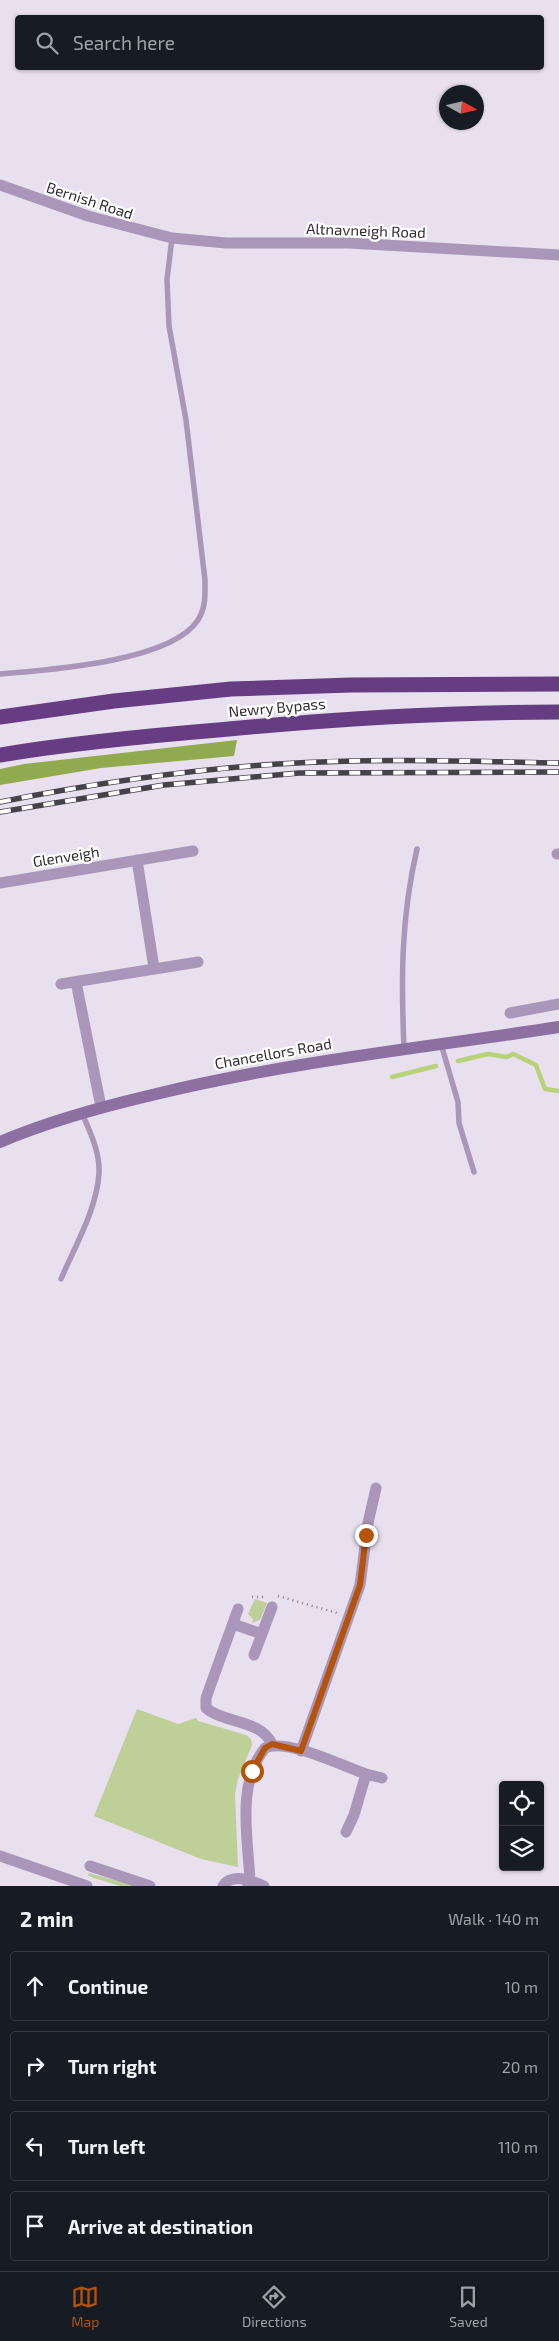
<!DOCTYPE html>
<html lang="en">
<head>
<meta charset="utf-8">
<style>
  :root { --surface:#171b24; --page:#242831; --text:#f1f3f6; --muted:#9ea1a6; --line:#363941; --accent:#b45309 }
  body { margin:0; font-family:"Exo 2",sans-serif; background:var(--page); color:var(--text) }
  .controls { position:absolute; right:15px; bottom:15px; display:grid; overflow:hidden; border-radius:5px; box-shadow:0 1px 4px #0004 }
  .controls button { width:45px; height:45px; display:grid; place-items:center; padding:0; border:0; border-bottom:1px solid var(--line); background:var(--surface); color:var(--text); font:25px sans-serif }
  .compass { position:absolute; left:439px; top:85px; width:45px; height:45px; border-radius:50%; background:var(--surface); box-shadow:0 1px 4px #0004; rotate:98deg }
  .stop { position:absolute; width:15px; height:15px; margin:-11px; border:4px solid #b45309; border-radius:50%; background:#fff }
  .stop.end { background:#b45309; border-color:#fff; box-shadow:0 1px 5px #0008 }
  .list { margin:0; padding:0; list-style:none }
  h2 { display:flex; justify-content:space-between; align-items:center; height:65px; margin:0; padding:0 20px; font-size:21px }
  h2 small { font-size:16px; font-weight:400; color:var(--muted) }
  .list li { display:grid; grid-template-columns:32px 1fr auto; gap:15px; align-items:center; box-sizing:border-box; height:70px; margin:0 10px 10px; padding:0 10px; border:1px solid var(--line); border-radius:5px }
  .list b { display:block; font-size:19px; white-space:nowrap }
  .list em { font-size:16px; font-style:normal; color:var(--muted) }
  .icon { flex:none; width:28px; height:28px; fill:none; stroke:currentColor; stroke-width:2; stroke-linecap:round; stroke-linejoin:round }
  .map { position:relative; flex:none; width:559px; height:1886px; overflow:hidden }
  .search { position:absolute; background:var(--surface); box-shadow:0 1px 4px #0004; left:15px; right:15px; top:15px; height:55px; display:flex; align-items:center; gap:12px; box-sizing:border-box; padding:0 18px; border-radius:5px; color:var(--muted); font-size:19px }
  .sheet { height:385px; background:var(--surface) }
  nav { display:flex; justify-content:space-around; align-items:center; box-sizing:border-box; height:70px; border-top:1px solid var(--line); background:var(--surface); font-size:14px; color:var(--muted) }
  nav a { display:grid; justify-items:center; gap:2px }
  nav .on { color:var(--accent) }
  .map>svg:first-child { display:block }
  .green { fill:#becf97 }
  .forest { fill:#91a94f }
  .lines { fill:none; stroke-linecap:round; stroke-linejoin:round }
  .stream { stroke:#b8d278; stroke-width:4.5 }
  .path { stroke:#857f89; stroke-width:2.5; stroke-dasharray:1 4; stroke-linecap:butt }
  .lane { stroke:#a996b8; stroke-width:5.5 }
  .street { stroke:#a996b8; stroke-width:11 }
  .secondary { stroke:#8c70a2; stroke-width:12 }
  .highway { stroke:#663c83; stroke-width:15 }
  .rail-casing { stroke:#464249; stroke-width:5.5 }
  .rail { stroke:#fff; stroke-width:4; stroke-dasharray:11; stroke-linecap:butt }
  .route { stroke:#b45309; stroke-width:6 }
  .labels { text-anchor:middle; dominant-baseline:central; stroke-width:4.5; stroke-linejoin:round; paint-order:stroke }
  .street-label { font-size:15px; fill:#302d33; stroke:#fff }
</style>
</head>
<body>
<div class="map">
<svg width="559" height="1886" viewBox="0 0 559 1886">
  <rect width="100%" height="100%" fill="#e8dfef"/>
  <path class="green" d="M255 1599 267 1603 260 1620 252 1623 253 1619 248 1614Z
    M137 1709 178 1724 196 1718 198 1721 246 1735 251 1739 252 1745 238 1779 235 1794 238 1867 201 1859 94 1816Z
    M89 1873 136 1886H120L88 1876Z"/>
  <path class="forest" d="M237 740 234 756 101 768 0 785V769L24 764Z"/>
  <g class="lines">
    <path class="stream" d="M458 1061 488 1054 507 1057 513 1054 536 1065 545 1089 559 1091
      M392 1077 436 1066"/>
    <path class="path" d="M278 1596 337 1613
      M252 1597H265"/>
    <path class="lane" d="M0 674C47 670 171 662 198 620 206 607 205 595 205 580L186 420 169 326 167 279 172 238
      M441 1044 458 1102 459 1123 474 1172
      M404 1048C401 979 401 917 417 849
      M61 1279C75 1246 97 1209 99 1173 100 1152 90 1132 82 1113"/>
    <path class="street" d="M0 185 88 216 172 238 226 243H349L559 255
      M557 854H559
      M137 860 154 968
      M0 883 193 851
      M76 982 101 1107
      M61 984 198 962
      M510 1013 559 1004
      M238 1609 206 1698V1708C225 1724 260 1719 272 1744
      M233 1624 262 1634
      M254 1655 272 1607
      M301 1751 360 1585 368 1523 376 1488
      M366 1774 382 1778
      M0 1856 87 1886
      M90 1866 150 1886
      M223 1886C232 1872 252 1881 264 1886
      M248 1886 250 1881C248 1838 236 1784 265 1748 287 1738 342 1766 366 1774L354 1815 346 1832"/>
    <path class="secondary" d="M0 1142C49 1121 101 1107 152 1095 286 1062 423 1048 559 1027"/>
    <path class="highway" d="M0 717 114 701 231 689 351 685 559 684
      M0 755C72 743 145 736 218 730 332 719 445 712 559 712"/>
    <g class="rail-casing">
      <path id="rail" d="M0 802C91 784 185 770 278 764 371 758 466 761 559 763
        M0 812 164 785 299 773 559 772"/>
    </g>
    <use href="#rail" class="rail"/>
  </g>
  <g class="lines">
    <path class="route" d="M252 1771 265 1748 272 1744 301 1751 360 1585 366 1535"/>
  </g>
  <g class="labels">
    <g class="street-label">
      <text transform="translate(90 200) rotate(18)">Bernish Road</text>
      <text transform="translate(366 230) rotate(2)">Altnavneigh Road</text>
      <text transform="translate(277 707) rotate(-5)">Newry Bypass</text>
      <text transform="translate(66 856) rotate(-9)">Glenveigh</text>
      <text transform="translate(273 1053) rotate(-10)">Chancellors Road</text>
    </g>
  </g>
</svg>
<div class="controls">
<button><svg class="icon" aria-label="locate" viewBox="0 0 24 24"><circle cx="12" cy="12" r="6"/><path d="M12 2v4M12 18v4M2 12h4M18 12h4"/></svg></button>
<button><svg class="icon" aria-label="layers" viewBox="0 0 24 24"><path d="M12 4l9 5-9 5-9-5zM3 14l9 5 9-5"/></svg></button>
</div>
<svg class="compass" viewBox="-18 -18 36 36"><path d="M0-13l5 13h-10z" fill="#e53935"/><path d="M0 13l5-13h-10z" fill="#9ea1a6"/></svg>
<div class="stop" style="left:252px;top:1771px"></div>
<div class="stop end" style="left:366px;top:1535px"></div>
<div class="search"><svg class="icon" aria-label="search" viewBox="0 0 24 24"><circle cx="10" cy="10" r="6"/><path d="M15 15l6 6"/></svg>Search here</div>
</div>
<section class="sheet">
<h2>2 min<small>Walk · 140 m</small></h2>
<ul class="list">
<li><svg class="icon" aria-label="ahead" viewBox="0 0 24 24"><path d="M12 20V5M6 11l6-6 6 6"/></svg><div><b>Continue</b></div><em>10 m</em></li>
<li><svg class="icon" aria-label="right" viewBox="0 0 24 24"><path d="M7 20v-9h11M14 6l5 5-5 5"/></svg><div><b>Turn right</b></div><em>20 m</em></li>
<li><svg class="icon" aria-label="left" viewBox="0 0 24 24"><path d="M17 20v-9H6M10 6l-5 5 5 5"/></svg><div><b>Turn left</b></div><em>110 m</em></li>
<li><svg class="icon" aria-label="arrive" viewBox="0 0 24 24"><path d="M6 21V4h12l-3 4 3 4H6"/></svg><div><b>Arrive at destination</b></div></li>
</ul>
</section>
<nav>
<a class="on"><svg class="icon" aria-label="map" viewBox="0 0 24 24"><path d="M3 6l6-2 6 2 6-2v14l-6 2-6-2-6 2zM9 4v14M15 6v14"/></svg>Map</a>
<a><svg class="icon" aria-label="directions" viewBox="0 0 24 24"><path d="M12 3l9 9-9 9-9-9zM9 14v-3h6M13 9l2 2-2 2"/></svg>Directions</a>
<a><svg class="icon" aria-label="saved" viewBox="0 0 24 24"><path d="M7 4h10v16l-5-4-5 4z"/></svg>Saved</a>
</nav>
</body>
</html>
